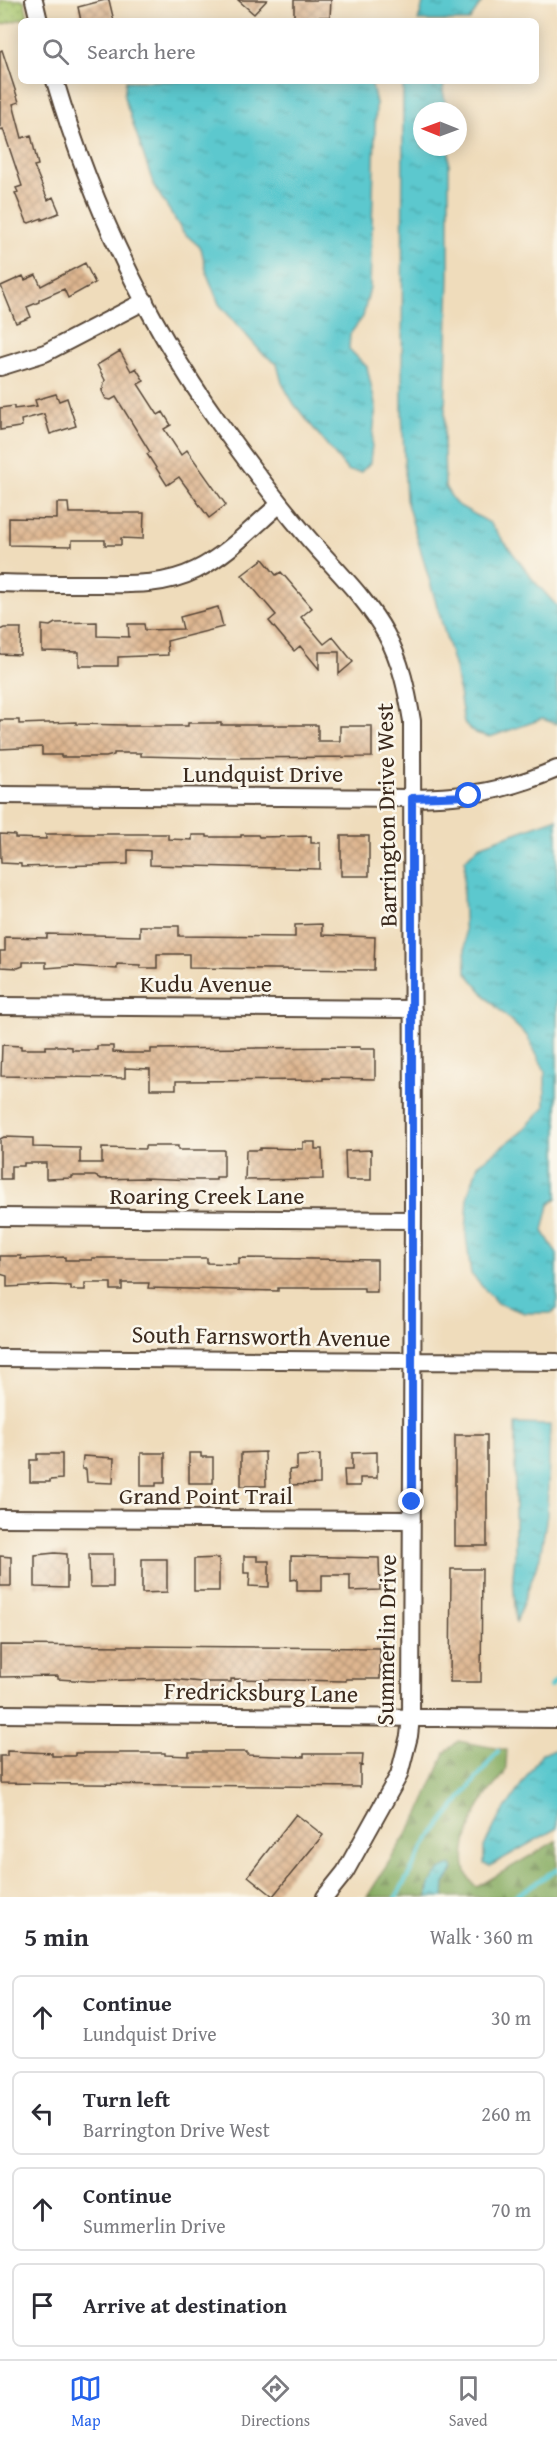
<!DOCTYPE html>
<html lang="en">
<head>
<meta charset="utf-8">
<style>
  :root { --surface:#fff; --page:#f7f7f7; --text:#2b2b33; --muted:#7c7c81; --line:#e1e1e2; --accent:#2563eb }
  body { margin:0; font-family:"Gentium Book Plus",serif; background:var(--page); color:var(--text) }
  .compass { position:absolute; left:413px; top:102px; width:54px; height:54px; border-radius:50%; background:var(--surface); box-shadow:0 3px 15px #0003; rotate:271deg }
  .stop { position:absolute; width:18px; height:18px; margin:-14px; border:4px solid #2563eb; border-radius:50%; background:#fff }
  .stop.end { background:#2563eb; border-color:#fff; box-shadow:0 2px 6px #0008 }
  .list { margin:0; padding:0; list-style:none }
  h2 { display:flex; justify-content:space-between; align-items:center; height:78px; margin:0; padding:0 24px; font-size:26px }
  h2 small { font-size:20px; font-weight:400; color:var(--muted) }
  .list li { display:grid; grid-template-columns:39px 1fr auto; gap:18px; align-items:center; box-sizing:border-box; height:84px; margin:0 12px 12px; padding:0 12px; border:2px solid var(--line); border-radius:9px }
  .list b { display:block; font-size:22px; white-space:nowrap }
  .list p { margin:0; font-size:20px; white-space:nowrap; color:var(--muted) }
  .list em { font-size:20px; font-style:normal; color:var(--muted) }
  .icon { flex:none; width:33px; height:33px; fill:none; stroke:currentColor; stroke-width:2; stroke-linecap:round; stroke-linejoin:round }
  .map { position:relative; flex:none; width:557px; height:1897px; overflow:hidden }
  .search { position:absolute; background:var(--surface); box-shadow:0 3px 15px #0003; left:18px; right:18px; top:18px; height:66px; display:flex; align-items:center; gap:15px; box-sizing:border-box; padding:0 21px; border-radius:9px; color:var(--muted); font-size:22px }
  .sheet { height:462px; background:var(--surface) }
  nav { display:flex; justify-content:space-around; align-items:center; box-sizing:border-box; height:84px; border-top:2px solid var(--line); background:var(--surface); font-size:16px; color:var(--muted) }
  nav a { display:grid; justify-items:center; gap:3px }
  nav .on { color:var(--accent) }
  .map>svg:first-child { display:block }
  .green { fill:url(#green-dots); stroke:#707744; stroke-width:1.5 }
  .forest { fill:url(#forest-firs); stroke:#606a3e; stroke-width:1.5 }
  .water { fill:url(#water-ripples); stroke:#4b7976; stroke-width:1.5 }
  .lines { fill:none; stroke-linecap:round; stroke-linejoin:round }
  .stream { stroke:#5bc8ce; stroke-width:4.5 }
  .building { fill:url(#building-cross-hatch) }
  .minor-casing { stroke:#564536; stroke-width:20 }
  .minor { stroke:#fff; stroke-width:16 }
  .route { stroke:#2563eb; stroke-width:8 }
  .labels { text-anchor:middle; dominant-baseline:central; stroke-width:5; stroke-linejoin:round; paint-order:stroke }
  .street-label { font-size:24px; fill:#3b2a1e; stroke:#fbf7ec }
</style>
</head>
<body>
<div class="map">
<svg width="557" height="1897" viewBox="0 0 557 1897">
  <defs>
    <pattern id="green-dots" width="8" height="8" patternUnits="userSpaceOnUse" patternTransform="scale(1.5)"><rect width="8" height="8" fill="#a5c46b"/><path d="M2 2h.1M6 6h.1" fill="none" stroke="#889f57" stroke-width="1.8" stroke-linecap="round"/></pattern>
    <pattern id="forest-firs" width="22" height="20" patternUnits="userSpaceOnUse" patternTransform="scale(1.5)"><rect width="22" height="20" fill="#84aa5f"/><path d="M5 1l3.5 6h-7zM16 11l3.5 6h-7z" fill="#6d8b4e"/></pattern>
    <pattern id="water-ripples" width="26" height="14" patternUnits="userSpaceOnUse" patternTransform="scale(1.5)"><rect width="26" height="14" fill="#5bc8ce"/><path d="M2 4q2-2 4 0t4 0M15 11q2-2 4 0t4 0" fill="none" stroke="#4ca3a7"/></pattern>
    <pattern id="building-cross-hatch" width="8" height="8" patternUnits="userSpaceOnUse" patternTransform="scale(1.5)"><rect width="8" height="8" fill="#deb690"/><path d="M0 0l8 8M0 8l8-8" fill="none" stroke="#b59475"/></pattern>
  </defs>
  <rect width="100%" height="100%" fill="#fbf7ec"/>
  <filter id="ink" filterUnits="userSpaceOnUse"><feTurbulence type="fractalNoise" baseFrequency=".0167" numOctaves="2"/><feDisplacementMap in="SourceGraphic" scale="12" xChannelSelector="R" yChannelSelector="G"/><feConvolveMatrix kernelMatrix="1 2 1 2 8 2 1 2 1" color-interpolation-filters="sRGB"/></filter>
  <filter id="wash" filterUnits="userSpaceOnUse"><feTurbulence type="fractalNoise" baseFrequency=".008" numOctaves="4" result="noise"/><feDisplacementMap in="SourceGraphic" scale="24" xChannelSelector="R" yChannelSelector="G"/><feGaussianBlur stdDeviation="1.35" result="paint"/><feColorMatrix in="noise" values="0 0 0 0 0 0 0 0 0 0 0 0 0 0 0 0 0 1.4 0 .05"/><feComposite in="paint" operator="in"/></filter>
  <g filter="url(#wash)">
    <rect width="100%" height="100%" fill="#efdcbb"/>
    <path class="green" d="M0 0H24L28 17 0 25Z"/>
    <path class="forest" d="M458 1741 507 1750C506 1757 507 1768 504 1774 499 1782 491 1788 486 1796 471 1817 451 1868 477 1887L557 1840V1897H444L445 1883 454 1870 428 1889V1897H367L419 1814 445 1753Z"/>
    <path class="water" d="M424 0H483L469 21H418Z
      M126 81H371L376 103 370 287 363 317 350 334 349 349 367 367 376 408 370 463 361 472 348 471 294 404 282 383 277 364 262 353 219 304 207 274 201 248 183 232 154 186 124 97Z
      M403 81H444L443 91 447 111H422V147H449V276L444 445 445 487 456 504 490 523 534 581 557 606V724L542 719 490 737 475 733 464 723 455 668 406 500 402 411Z
      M557 818V1198L549 1205 543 1231 557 1254V1309L551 1313H525L497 1303 471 1274 466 1236 468 1195 478 1165 520 1133 545 1107V1071L527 1036 489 1000 466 972 463 892 465 860 479 846Z
      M515 1424 550 1425 547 1515 540 1557 516 1623 513 1575 515 1555Z
      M557 1750V1828L490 1866 484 1864V1847L496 1823 542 1753Z
      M452 1865 454 1870 445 1883 444 1897H428C428 1883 437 1868 452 1865Z"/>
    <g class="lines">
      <path class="stream" d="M550 1686 557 1679
        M396 1897 429 1839 498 1751
        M514 1897 557 1869"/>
    </g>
    <g id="blocks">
      <path class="building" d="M105 0H109L114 21H81L78 7Z
        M238 0H267L254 14Z
        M294 0H331L330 17H318V21L294 20Z
        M2 50 19 102 13 104 22 138 31 135 38 165 34 166 48 200 53 197 59 211V213L42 220V218L29 223 27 222 15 193 18 192 16 188 22 186 3 129 0 130V51Z
        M85 263 95 283 68 298 64 289 39 300V302L27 307 31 317 16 323 1 286 23 276 25 280 36 275 41 286Z
        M120 351 131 371 136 368 144 381 138 384 158 415 163 412 171 425 164 429 181 455 187 450 226 505 209 518 179 477 167 485 147 454 150 452 116 397 111 400 106 399 102 391 105 380 97 365Z
        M56 394 59 401 67 398 76 426 50 434 44 414 21 420 22 426 19 427 0 430V408L14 406V409L37 406 35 400Z
        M57 503H68L69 513H144L143 539 121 538V545H105V540H72V546L9 545V518L57 519Z
        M263 559 276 575 281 572 312 608 301 617 324 644 333 637 353 662 339 674V652H319V669L300 646 294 651 269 621 276 615 242 575Z
        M218 607 223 627 167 641 168 655 118 657V666H79V652L42 651V625L50 626 55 623 97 622V636L129 637 128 624H144L145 630 183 629 180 617Z
        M4 628H21L20 655 0 654V630Z
        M0 720H19V724L76 722V724L125 725V726H188V723H221V725H318V741H340V726H372V757L220 758 141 756V753H114V755L106 757H61V755H42V747L0 749Z
        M0 834 15 835V838L46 839V834H168V839L192 840V835H207V837H241V835H258L259 837 311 836V843H320V869L150 865V851L128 850V864L21 867V864L1 863Z
        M341 836H369V876H341Z
        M322 924V935L375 937 374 970 189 968V954H157V968H140V965L117 964V969L72 966 46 968V962H23V966L18 968 0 967V951H5V937L47 938V934L140 936V926H179V936L295 937V925Z
        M2 1045 21 1046V1049H46V1046H61L72 1047V1050H97V1046H113V1052L124 1053H151V1049L360 1047V1049H375V1079L323 1078V1080L176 1081V1089H150V1069L125 1068V1078L1 1076Z
        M4 1137 33 1138V1147L80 1148V1163H102V1148L145 1149V1146H178V1150H224V1177H216V1180H196L144 1178 101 1179 95 1176H72V1178L46 1179V1163H24V1166H11V1179H0V1139Z
        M303 1142H315V1149H322L323 1179 245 1180 246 1150H260V1148L303 1149Z
        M371 1150V1180H346L345 1151Z
        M0 1256H21V1259L65 1257V1260H92V1258H207V1263L239 1264V1258L377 1260V1292H364V1288H278V1291L148 1288 149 1283H122V1290H111V1283H85V1290H71V1286L51 1285 7 1287V1276L0 1274Z
        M455 1435H487V1546H455Z
        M265 1452 266 1486H241V1453Z
        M377 1452V1478H360V1486H345L344 1470H352V1453Z
        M141 1453H165V1483H156V1486H141Z
        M189 1453H201V1457H213V1483H189Z
        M37 1454H62V1479L50 1480V1482H30V1460H37Z
        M320 1455V1484L290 1485 289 1470 297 1469V1456Z
        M83 1456 114 1458 113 1483 87 1482 86 1469H82Z
        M55 1553 67 1554V1588L35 1587V1555Z
        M89 1554H113V1587H90Z
        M0 1556 11 1557V1586H0Z
        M244 1556H257V1561H269V1587L249 1586 250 1573H244Z
        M291 1556 379 1558 380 1590 350 1591V1575H322V1591H297V1579L291 1580Z
        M219 1558V1591H194V1559Z
        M142 1559H167V1592L142 1593Z
        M451 1569H482L481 1682H450Z
        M0 1645 380 1648V1679H346V1681L231 1679V1682H201L171 1679 89 1681 58 1679V1676L0 1677Z
        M7 1751 52 1753V1756H75V1753H165V1755L189 1756V1752H247V1755L304 1757V1754H363L362 1766 360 1765V1787L0 1783V1756H7Z
        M296 1814 323 1835 273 1896 248 1876Z"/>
    </g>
  </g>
  <g filter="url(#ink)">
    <use href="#blocks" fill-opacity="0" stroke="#564536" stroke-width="1.5"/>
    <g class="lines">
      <g class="minor-casing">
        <path id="minor" d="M34 0 39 21
          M55 81C91 202 146 321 220 424 248 463 277 502 309 539 335 569 367 599 386 634 401 661 407 691 412 721L413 1201 411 1718 409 1736 399 1775 345 1872 325 1897
          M0 367 45 353 145 301
          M0 583C29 584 59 584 88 584 125 584 162 587 196 570 227 555 254 526 280 504
          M0 795 412 798C469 797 505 791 557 769
          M0 1006 413 1009
          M0 1217 413 1220
          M0 1358 557 1362
          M0 1518 412 1520
          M0 1714 557 1719"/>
      </g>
      <use href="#minor" class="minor"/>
    </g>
  </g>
  <g class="lines" filter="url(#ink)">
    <path class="route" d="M412 1502V798L469 796"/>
  </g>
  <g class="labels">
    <g class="street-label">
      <text x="263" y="773">Lundquist Drive</text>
      <text transform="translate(386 815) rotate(-91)">Barrington Drive West</text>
      <text x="206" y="983">Kudu Avenue</text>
      <text x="207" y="1195">Roaring Creek Lane</text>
      <text transform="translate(261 1336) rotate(1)">South Farnsworth Avenue</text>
      <text x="206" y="1495">Grand Point Trail</text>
      <text transform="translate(386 1640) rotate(-89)">Summerlin Drive</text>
      <text transform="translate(261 1692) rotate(1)">Fredricksburg Lane</text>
    </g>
  </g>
</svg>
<svg class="compass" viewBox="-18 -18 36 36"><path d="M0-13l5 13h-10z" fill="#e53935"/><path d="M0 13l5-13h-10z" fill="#7c7c81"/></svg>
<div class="stop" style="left:469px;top:796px"></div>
<div class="stop end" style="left:412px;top:1502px"></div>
<div class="search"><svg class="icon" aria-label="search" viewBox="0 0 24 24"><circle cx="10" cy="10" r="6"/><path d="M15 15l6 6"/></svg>Search here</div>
</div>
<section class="sheet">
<h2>5 min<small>Walk · 360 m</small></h2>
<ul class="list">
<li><svg class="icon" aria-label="ahead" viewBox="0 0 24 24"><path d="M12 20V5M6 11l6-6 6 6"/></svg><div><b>Continue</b><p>Lundquist Drive</p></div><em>30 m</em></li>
<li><svg class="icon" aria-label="left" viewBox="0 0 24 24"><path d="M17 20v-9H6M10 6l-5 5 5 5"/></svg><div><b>Turn left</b><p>Barrington Drive West</p></div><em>260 m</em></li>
<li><svg class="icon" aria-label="ahead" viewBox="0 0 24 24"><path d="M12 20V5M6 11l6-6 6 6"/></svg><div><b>Continue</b><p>Summerlin Drive</p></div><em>70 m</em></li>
<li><svg class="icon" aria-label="arrive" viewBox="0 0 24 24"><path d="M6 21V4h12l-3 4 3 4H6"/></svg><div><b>Arrive at destination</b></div></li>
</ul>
</section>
<nav>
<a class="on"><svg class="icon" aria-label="map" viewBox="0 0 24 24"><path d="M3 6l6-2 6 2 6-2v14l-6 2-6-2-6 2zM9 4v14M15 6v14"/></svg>Map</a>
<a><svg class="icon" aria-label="directions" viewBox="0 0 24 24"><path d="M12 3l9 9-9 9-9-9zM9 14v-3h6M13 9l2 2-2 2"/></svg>Directions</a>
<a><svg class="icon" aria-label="saved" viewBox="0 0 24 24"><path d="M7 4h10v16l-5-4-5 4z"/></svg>Saved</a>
</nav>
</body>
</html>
